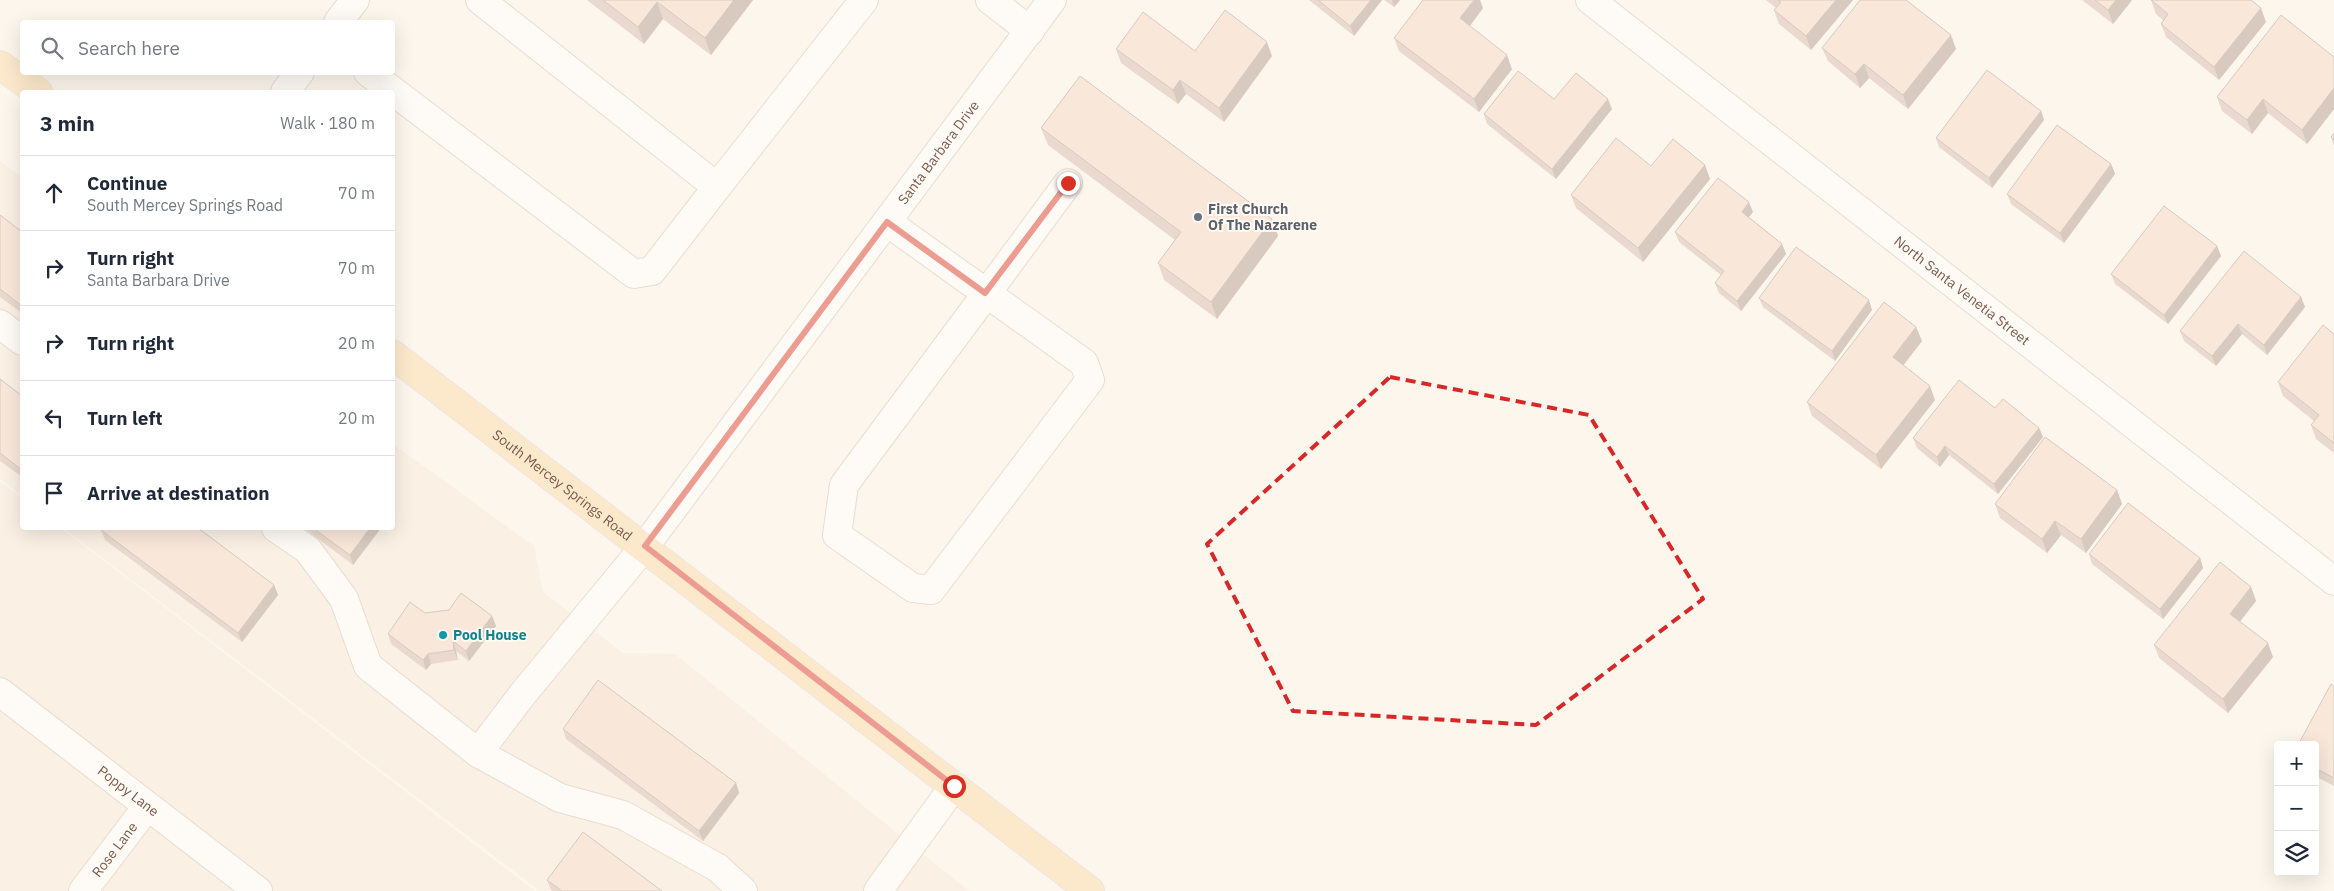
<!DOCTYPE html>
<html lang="en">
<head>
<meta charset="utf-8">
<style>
  :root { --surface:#fff; --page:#f2f2f3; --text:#1f2937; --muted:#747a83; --line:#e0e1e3 }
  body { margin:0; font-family:"IBM Plex Sans",sans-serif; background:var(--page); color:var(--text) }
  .controls { position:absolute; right:15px; bottom:15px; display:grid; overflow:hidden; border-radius:5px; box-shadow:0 5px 20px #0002 }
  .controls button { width:45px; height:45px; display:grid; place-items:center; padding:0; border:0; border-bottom:1px solid var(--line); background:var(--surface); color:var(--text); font:25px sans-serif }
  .stop { position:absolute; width:15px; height:15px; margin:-11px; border:4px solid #d93025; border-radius:50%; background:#fff }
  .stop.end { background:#d93025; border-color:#fff; box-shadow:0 1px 5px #0008 }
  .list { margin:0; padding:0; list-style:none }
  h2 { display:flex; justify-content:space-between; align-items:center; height:65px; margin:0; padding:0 20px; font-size:21px }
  h2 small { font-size:16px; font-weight:400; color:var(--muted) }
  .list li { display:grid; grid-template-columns:32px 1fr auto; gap:15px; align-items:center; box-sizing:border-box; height:75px; padding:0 20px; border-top:1px solid var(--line) }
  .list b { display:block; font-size:19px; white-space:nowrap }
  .list p { margin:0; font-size:16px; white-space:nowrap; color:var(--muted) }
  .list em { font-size:16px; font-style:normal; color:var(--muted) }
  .icon { flex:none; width:28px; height:28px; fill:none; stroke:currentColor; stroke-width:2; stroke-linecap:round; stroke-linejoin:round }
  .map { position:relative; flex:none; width:2334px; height:891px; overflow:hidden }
  .search { position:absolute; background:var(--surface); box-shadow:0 5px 20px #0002; left:20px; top:20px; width:375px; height:55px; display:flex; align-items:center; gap:12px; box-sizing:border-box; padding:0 18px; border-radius:5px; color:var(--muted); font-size:19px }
  .panel { position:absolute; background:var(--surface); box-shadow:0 5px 20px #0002; left:20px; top:90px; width:375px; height:440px; border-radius:5px }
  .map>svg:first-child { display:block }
  .residential { fill:#f5e8da }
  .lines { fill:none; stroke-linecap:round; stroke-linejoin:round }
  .minor-casing { stroke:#d1beb0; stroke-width:30 }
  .major-casing { stroke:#dad1cd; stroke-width:30 }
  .minor { stroke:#fff; stroke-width:28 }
  .major { stroke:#fbd9a5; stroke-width:28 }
  .wall { fill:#d1b7a8 }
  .shaded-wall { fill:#aa9588 }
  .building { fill:#f3d5c3; stroke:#aa9588 }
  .route { stroke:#d93025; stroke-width:6 }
  .marked { fill:none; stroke:#d62828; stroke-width:4; stroke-dasharray:10 6; stroke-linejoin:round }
  .worship-dot { fill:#6b7280; stroke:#fffaf3; stroke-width:2 }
  .culture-dot { fill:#0f9aa8; stroke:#fffaf3; stroke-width:2 }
  .labels { text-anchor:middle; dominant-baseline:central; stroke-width:4; stroke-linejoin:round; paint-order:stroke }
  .street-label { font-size:14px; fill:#7a5c4d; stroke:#fffaf3 }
  .worship-label { font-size:14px; font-weight:bold; fill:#5b616d; stroke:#fffaf3; text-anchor:start }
  .culture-label { font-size:14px; font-weight:bold; fill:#0d838f; stroke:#fffaf3; text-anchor:start }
</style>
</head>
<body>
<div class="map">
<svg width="2334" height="891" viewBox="0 0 2334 891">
  <rect width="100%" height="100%" fill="#fdf6ec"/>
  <path class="residential" d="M0 161 22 177V496L0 479Z
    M393 444 534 546 543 592 623 653 675 654 969 891H540L63 528H392Z
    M0 481 22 498V528H61L535 891H0Z"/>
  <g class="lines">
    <g class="minor-casing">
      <g id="minor">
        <path d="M480 0 717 187 864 0"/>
        <path d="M990 0 1030 31"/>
        <path id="s1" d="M1590 0 2334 581"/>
        <path d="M338 22 355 0"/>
        <path d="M368 72 634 274 652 271 717 187"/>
        <path d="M285 92 300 72"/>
        <path d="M887 222 1084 363 1090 380 931 590 913 588 837 535 844 485 972 313 1068 183"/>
        <path d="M0 324 22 341"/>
        <path id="s2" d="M276 528 308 550 344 599 368 666 478 753 522 695 645 546 1052 0"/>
        <path id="s3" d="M0 692 258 891"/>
        <path d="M478 753 560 798 623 815 718 868 743 891"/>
        <path id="s4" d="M83 891 147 807"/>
        <path d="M878 891 954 786"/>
      </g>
    </g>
    <g class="major-casing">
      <g id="major">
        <path d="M0 65 38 92"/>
        <path id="s5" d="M392 354 1090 891"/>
      </g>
    </g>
    <use href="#minor" class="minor"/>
    <use href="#major" class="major"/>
  </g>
  <path class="wall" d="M587 0H753L711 55 663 19 644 44Z
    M1309 0H1382L1354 36Z
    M1384 0H1400L1394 7Z
    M1766 0H1853L1811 50 1779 24 1774 10 1776 8Z
    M2082 0H2132L2113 24Z
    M2151 0 2266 22 2219 80 2166 37 2161 24 2163 20 2156 14Z
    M1483 8 1470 26 1512 69 1479 112 1399 51 1394 38Z
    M1822 48 1956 49 1908 109 1869 78 1860 88 1828 61Z
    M1116 49 1195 51 1272 56 1224 122 1186 94 1178 104 1121 63Z
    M2334 57V109L2307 144 2268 113 2252 134 2222 111 2217 97Z
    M1554 99 1612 109 1556 179 1487 124 1484 114Z
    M2041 111 2044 120 1992 188 1939 147 1936 138Z
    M1041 128 1272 219 1278 236 1217 319 1164 280 1158 263 1175 240 1048 145Z
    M2334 133V146L2331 137Z
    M2111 164 2115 174 2064 243 2011 204 2007 194Z
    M1705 165 1710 179 1643 262 1576 208 1571 195Z
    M1753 212 1749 217 1782 244 1786 254 1741 311 1719 293 1715 283 1721 275 1679 242 1675 232Z
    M0 215 22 232V313L0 297Z
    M2217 246 2221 256 2168 324 2115 284 2111 274Z
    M2301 297 2305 307 2267 355 2242 334 2216 366 2184 341 2180 331Z
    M1759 298 1872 310 1835 361 1763 307Z
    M1916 327 1922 341 1903 365 1935 400 1881 469 1812 416 1807 402Z
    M2334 334V453L2316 439 2311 425 2314 421 2283 396 2278 382Z
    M0 379 22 396V477L0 461Z
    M1995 408 2039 428 2043 437 1998 494 1949 455 1940 467 1917 448 1913 438Z
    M2117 490 2122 504 2086 553 2061 535 2047 553 2000 518 1995 504Z
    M304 528H381L353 565Z
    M101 530 274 585 278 595 242 642 105 540Z
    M2089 554 2200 558 2203 568 2163 619 2092 564Z
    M2251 587 2256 601 2240 621 2273 657 2228 713 2159 658 2154 645Z
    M425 613 492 616 496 626 469 661 456 651 458 660 431 664 426 670 391 644 388 634Z
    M2334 686V786L2315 776V745Z
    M563 729 736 783 739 793 703 841 566 739Z
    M547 880 662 891H552L551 890Z"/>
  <path class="shaded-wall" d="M734 0H753L711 55 705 38Z
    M1371 0H1382L1354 36 1350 26Z
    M1392 0H1400L1394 7Z
    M1474 0H1480L1483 8 1465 32 1460 18Z
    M1836 0H1853L1811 50 1806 36Z
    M2116 0H2132L2113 24 2108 10Z
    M657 2 663 19 644 44 638 27Z
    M2261 8 2266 22 2219 80 2214 67Z
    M1951 35 1956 49 1908 109 1903 95Z
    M1267 42 1272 56 1224 122 1219 108Z
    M1507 55 1512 69 1479 112 1474 99Z
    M1864 64 1869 78 1860 88 1855 74Z
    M1180 80 1186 94 1178 104 1173 90Z
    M2334 88V109L2307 144 2302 130Z
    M1608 99 1612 109 1556 179 1552 169Z
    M2263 99 2268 113 2252 134 2247 120Z
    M2041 111 2044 120 1992 188 1989 178Z
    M2111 164 2115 174 2064 243 2060 233Z
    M1705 165 1710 179 1643 262 1638 248Z
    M1749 202 1753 212 1745 221 1742 212Z
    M1272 219 1278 236 1217 319 1211 302Z
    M1782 244 1786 254 1741 311 1737 301Z
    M2217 246 2221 256 2168 324 2164 315Z
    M2301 297 2305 307 2267 355 2264 345Z
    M1869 300 1872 310 1835 361 1832 351Z
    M2238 324 2242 334 2216 366 2212 356Z
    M1916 327 1922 341 1899 371 1893 357Z
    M1930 386 1935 400 1881 469 1876 455Z
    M2039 428 2043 437 1998 494 1994 484Z
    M1945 446 1949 455 1940 467 1937 457Z
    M2117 490 2122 504 2086 553 2081 539Z
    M2055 521 2061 535 2047 553 2042 539Z
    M370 528H381L353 565 350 555Z
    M2200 558 2203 568 2163 619 2160 609Z
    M274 585 278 595 242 642 238 633Z
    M2251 587 2256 601 2235 628 2230 614Z
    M492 616 496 626 469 661 466 651Z
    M453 641 456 651 458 660 454 650Z
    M2268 643 2273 657 2228 713 2223 699Z
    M428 654 431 664 426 670 423 660Z
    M736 783 739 793 703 841 699 831Z"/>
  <path class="building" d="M603 0H734L705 38 657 2 638 27Z
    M1318 0H1371L1350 26Z
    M1423 0H1474L1460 18 1507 55 1474 99 1394 38Z
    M1778 0H1836L1806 36 1774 10 1781 2Z
    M1860 0H1906L1951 35 1903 95 1864 64 1855 74 1822 48Z
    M2095 0H2116L2108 10Z
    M2151 0H2251L2261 8 2214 67 2161 24 2168 14Z
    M1225 10 1267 42 1219 108 1180 80 1173 90 1116 49 1143 12 1195 51Z
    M2281 15 2334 57V88L2302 130 2263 99 2247 120 2217 97Z
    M1987 70 2041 111 1989 178 1936 138Z
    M1518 71 1554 99 1576 73 1608 99 1552 169 1484 114Z
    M1080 76 1272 219 1211 302 1158 263 1181 232 1041 128Z
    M2057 125 2111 164 2060 233 2007 194Z
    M2334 133V140L2331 137Z
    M1616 138 1651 166 1673 139 1705 165 1638 248 1571 195Z
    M1718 178 1749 202 1742 212 1782 244 1737 301 1715 283 1724 271 1675 232Z
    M2164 206 2217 246 2164 315 2111 274Z
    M0 215 22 232V306L0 289Z
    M1796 247 1869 300 1832 351 1759 298Z
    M2244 251 2301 297 2264 345 2238 324 2212 356 2180 331Z
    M1884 302 1916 327 1893 357 1930 386 1876 455 1807 402Z
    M2323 325 2334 334V443L2311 425 2319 415 2278 382Z
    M0 379 22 396V470L0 453Z
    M1959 380 1995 408 2003 399 2039 428 1994 484 1945 446 1937 457 1913 438Z
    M2045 437 2117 490 2081 539 2055 521 2042 539 1995 504Z
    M2128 503 2200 558 2160 609 2089 554Z
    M103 528H198L274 585 238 633 101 530Z
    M313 528H370L350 555Z
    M2220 562 2251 587 2230 614 2268 643 2223 699 2154 645Z
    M461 593 492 616 466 651 453 641 454 650 428 654 423 660 388 634 410 602 425 613 449 610Z
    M598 680 736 783 699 831 563 729Z
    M2331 684 2334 686V778L2315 768V745H2298Z
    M583 832 662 891H562L547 880Z"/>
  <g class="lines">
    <path class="route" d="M954 786 645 546 887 222 985 293 1068 183"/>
  </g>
  <path d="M0 0H2334V891H0ZM1390 377 1589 415 1703 599 1536 725 1293 711 1207 544Z" fill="#fdf6ec" fill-opacity=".55" fill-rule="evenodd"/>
  <path class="marked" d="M1390 377 1589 415 1703 599 1536 725 1293 711 1207 544Z"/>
  <circle class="worship-dot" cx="1198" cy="217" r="5"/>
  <circle class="culture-dot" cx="443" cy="635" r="5"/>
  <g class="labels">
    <g class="street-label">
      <text stroke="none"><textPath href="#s2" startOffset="1068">Santa Barbara Drive</textPath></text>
      <text stroke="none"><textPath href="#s1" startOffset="472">North Santa Venetia Street</textPath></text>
      <text stroke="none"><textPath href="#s5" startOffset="215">South Mercey Springs Road</textPath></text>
      <text stroke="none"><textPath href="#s3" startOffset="162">Poppy Lane</textPath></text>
      <text stroke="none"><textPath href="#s4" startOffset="52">Rose Lane</textPath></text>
    </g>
    <g class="worship-label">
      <text x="1208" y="209">First Church<tspan x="1208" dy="16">Of The Nazarene</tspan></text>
    </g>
    <g class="culture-label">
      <text x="453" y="635">Pool House</text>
    </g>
  </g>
</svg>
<div class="controls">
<button>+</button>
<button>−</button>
<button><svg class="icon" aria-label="layers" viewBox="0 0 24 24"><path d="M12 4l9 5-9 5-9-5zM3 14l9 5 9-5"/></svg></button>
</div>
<div class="stop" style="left:954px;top:786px"></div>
<div class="stop end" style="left:1068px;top:183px"></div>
<div class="search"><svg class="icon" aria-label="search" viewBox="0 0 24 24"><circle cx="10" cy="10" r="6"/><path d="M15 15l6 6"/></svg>Search here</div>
<section class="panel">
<h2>3 min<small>Walk · 180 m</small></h2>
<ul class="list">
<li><svg class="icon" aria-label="ahead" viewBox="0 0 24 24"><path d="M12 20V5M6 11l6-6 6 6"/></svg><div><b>Continue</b><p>South Mercey Springs Road</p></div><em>70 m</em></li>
<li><svg class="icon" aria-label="right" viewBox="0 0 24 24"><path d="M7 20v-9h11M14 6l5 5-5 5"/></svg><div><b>Turn right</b><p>Santa Barbara Drive</p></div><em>70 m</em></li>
<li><svg class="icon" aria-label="right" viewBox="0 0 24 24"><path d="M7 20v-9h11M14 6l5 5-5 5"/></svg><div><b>Turn right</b></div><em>20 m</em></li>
<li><svg class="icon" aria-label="left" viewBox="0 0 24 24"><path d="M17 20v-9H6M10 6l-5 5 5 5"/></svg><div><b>Turn left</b></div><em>20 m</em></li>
<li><svg class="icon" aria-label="arrive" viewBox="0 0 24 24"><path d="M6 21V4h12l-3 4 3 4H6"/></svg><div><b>Arrive at destination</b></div></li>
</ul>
</section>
</div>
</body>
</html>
